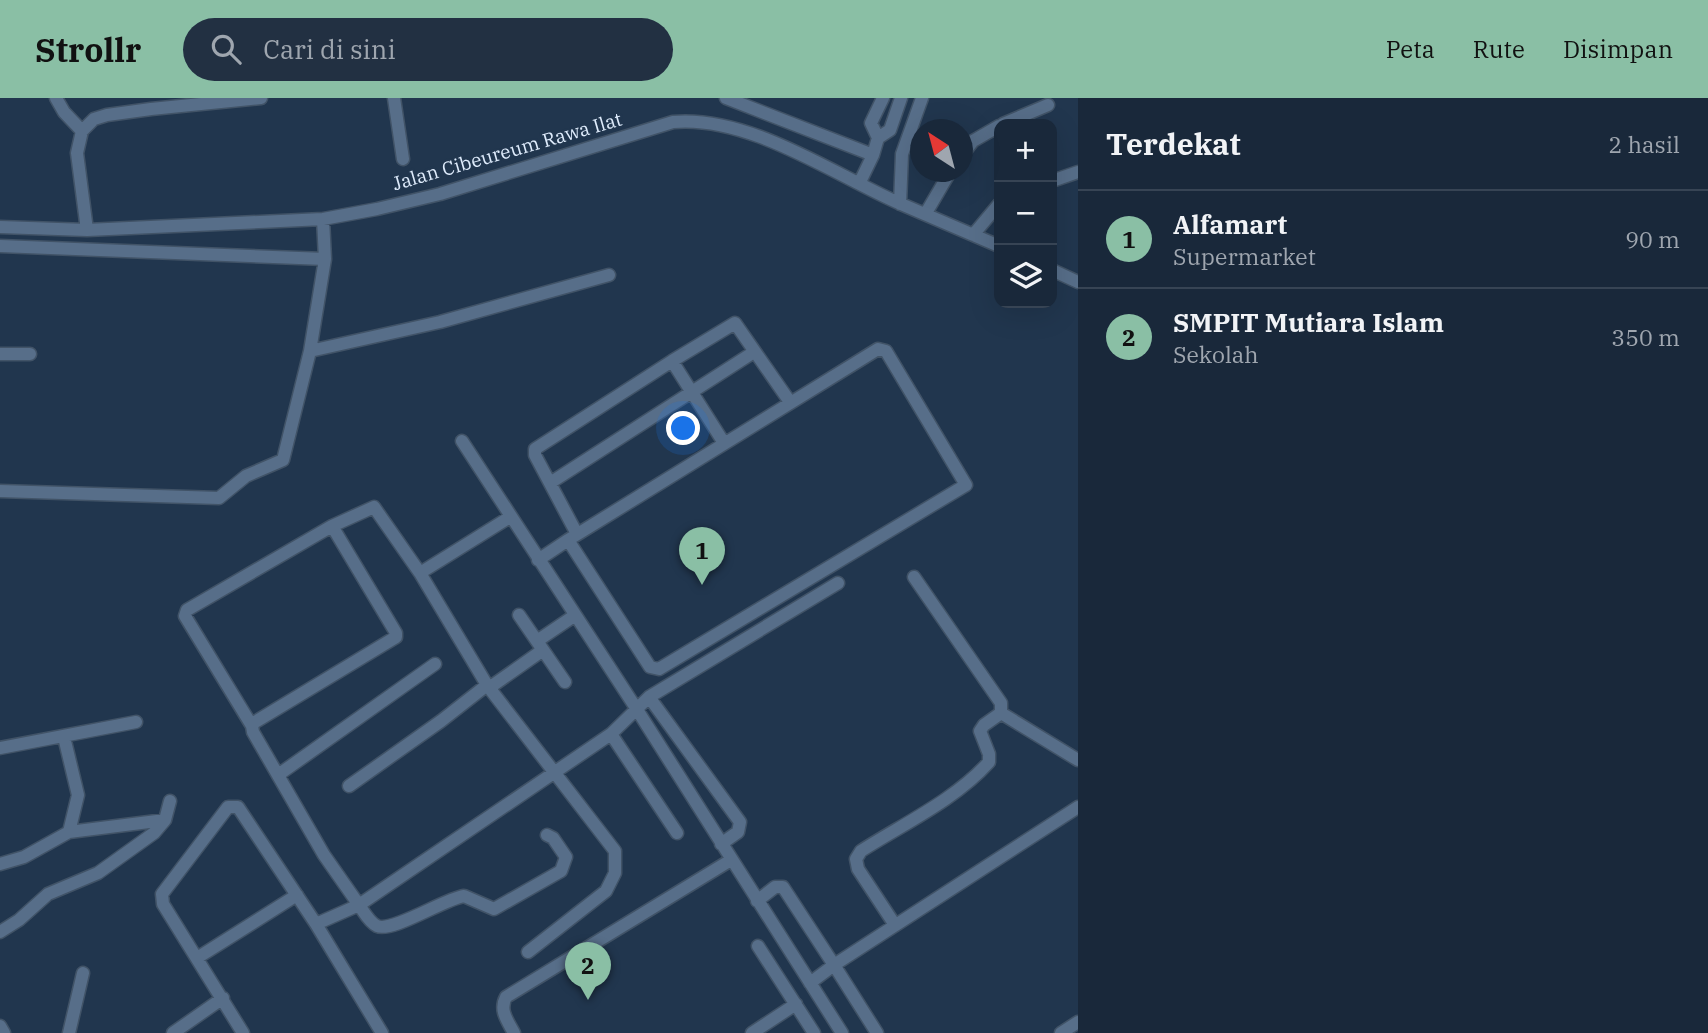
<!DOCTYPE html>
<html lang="id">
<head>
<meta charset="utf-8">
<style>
  :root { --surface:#19283a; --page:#223042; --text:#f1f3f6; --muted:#9fa6af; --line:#374454; --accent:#8abfa5 }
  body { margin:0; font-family:"IBM Plex Serif",serif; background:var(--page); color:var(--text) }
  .controls { position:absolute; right:21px; top:21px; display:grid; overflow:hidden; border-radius:14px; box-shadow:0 7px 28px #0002 }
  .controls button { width:63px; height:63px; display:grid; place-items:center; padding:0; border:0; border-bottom:2px solid var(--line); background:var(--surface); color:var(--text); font:35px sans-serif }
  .compass { position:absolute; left:910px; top:21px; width:63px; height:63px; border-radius:50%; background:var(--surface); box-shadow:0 7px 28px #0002; rotate:324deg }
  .you { position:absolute; left:684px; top:331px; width:24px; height:24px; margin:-18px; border:5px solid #fff; border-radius:50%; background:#1a73e8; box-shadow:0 0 0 10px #1a73e833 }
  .badge { display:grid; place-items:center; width:46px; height:46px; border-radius:50%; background:var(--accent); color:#111; font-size:23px; font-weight:700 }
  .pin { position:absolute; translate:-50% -58px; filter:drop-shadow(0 2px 4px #0008) }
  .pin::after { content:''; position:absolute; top:37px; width:24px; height:21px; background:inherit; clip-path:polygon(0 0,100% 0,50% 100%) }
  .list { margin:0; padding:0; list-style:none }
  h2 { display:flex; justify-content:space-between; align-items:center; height:91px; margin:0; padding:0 28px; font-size:30px }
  h2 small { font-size:23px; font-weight:400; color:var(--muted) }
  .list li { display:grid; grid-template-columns:46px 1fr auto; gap:21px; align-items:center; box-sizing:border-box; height:98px; padding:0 28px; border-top:2px solid var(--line) }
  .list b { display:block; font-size:26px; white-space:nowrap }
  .list p { margin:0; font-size:23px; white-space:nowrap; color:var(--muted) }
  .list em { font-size:23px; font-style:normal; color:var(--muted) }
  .icon { flex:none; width:38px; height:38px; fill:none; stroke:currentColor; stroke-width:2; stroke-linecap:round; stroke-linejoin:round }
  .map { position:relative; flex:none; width:1078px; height:935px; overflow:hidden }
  header { display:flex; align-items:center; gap:42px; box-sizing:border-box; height:98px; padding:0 35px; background:var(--accent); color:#111 }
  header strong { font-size:33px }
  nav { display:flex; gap:38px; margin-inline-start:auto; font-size:24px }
  .search { width:490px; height:63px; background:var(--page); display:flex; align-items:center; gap:18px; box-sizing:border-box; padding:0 24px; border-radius:38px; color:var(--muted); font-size:26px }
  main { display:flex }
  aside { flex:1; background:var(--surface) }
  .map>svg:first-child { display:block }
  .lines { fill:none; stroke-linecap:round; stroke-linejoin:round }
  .minor-casing { stroke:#415367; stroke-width:15 }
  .minor { stroke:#576e89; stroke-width:12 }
  .labels { text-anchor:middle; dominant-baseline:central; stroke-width:5; stroke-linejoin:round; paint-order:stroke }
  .street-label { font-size:19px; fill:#dfecfc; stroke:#21364e }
</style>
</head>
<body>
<header>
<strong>Strollr</strong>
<div class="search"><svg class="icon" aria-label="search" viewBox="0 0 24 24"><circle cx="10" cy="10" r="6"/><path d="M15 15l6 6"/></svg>Cari di sini</div>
<nav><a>Peta</a><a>Rute</a><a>Disimpan</a></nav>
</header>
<main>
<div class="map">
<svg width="1078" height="935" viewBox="0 0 1078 935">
  <rect width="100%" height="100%" fill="#21364e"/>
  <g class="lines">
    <g class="minor-casing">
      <path id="minor" d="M56 0 64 14 82 33
        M394 0 403 61
        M726 0 873 57 878 40 890 32 901 0
        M1003 26 1048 7
        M878 40 871 25 883 0
        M962 57 973 43 999 28
        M1052 83 1078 74
        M860 84 873 57
        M900 106 902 56 922 0
        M926 115 950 74
        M0 129 87 132 323 121 377 111 440 96 673 24C750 17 834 77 901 106 934 120 967 134 999 148
        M87 132 77 55 82 33 94 21 107 17 151 11 261 0
        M973 137 999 106
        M0 148 325 161
        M1052 172 1078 184
        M310 253 440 224 609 177
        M0 256H30
        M672 263 724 345
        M462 343 636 610 842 935
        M550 385 754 254
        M0 393 219 400 246 378 283 362 310 253 325 161 323 121
        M332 428 396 535V539L255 624 252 628 253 634 324 757 359 807 611 636 649 599 838 485
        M577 436 535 357V351L672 263 735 225 790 304
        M538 462 568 442 878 251 886 253 966 387 659 571 650 569 568 442
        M420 475 510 419
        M914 479 1001 605V615
        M519 517 565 584
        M537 543 574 518
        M489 590 543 552
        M649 599 740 724 738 734 721 746
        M252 628 185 518 187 512 332 428 374 409 420 475 487 587 615 753V775L606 793 528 854
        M611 636 677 735
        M64 639 78 697 69 734
        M0 650 136 624
        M278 677 435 566
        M349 688 441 623 487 587
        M0 766 24 759 69 734 165 722
        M757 803 775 789H783L834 867 1078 709
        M316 826 359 807C364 814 369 824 377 828 392 835 444 801 464 798L494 811 561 773 566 759 553 740 547 737
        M895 827 858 771 856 761 861 753C903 726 955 702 989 664V656L980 633 984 627 1001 615 1078 662
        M0 834 19 822 48 796 98 775 154 735 165 722 170 703
        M758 848 814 935
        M197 860 297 797
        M810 885 834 867 877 935
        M0 928 4 935
        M69 935 83 875
        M173 935 223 900
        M243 935 163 806 162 796 228 709H238L316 826 382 935
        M514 935C507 922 499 912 506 899L731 762
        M752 935 796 906
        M1061 935 1078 924"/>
    </g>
    <use href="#minor" class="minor"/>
  </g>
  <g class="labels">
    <g class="street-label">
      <text transform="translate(507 53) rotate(-16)">Jalan Cibeureum Rawa Ilat</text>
    </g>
  </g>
</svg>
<div class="controls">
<button>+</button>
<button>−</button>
<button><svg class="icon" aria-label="layers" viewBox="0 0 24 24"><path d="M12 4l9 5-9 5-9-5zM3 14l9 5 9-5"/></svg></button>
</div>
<svg class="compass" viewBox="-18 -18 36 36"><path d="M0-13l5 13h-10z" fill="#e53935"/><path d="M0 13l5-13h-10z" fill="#9fa6af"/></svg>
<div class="you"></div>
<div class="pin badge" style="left:702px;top:487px">1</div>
<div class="pin badge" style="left:588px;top:902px">2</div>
</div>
<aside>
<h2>Terdekat<small>2 hasil</small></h2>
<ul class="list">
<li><span class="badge">1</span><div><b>Alfamart</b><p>Supermarket</p></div><em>90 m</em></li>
<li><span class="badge">2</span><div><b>SMPIT Mutiara Islam</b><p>Sekolah</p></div><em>350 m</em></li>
</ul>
</aside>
</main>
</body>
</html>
